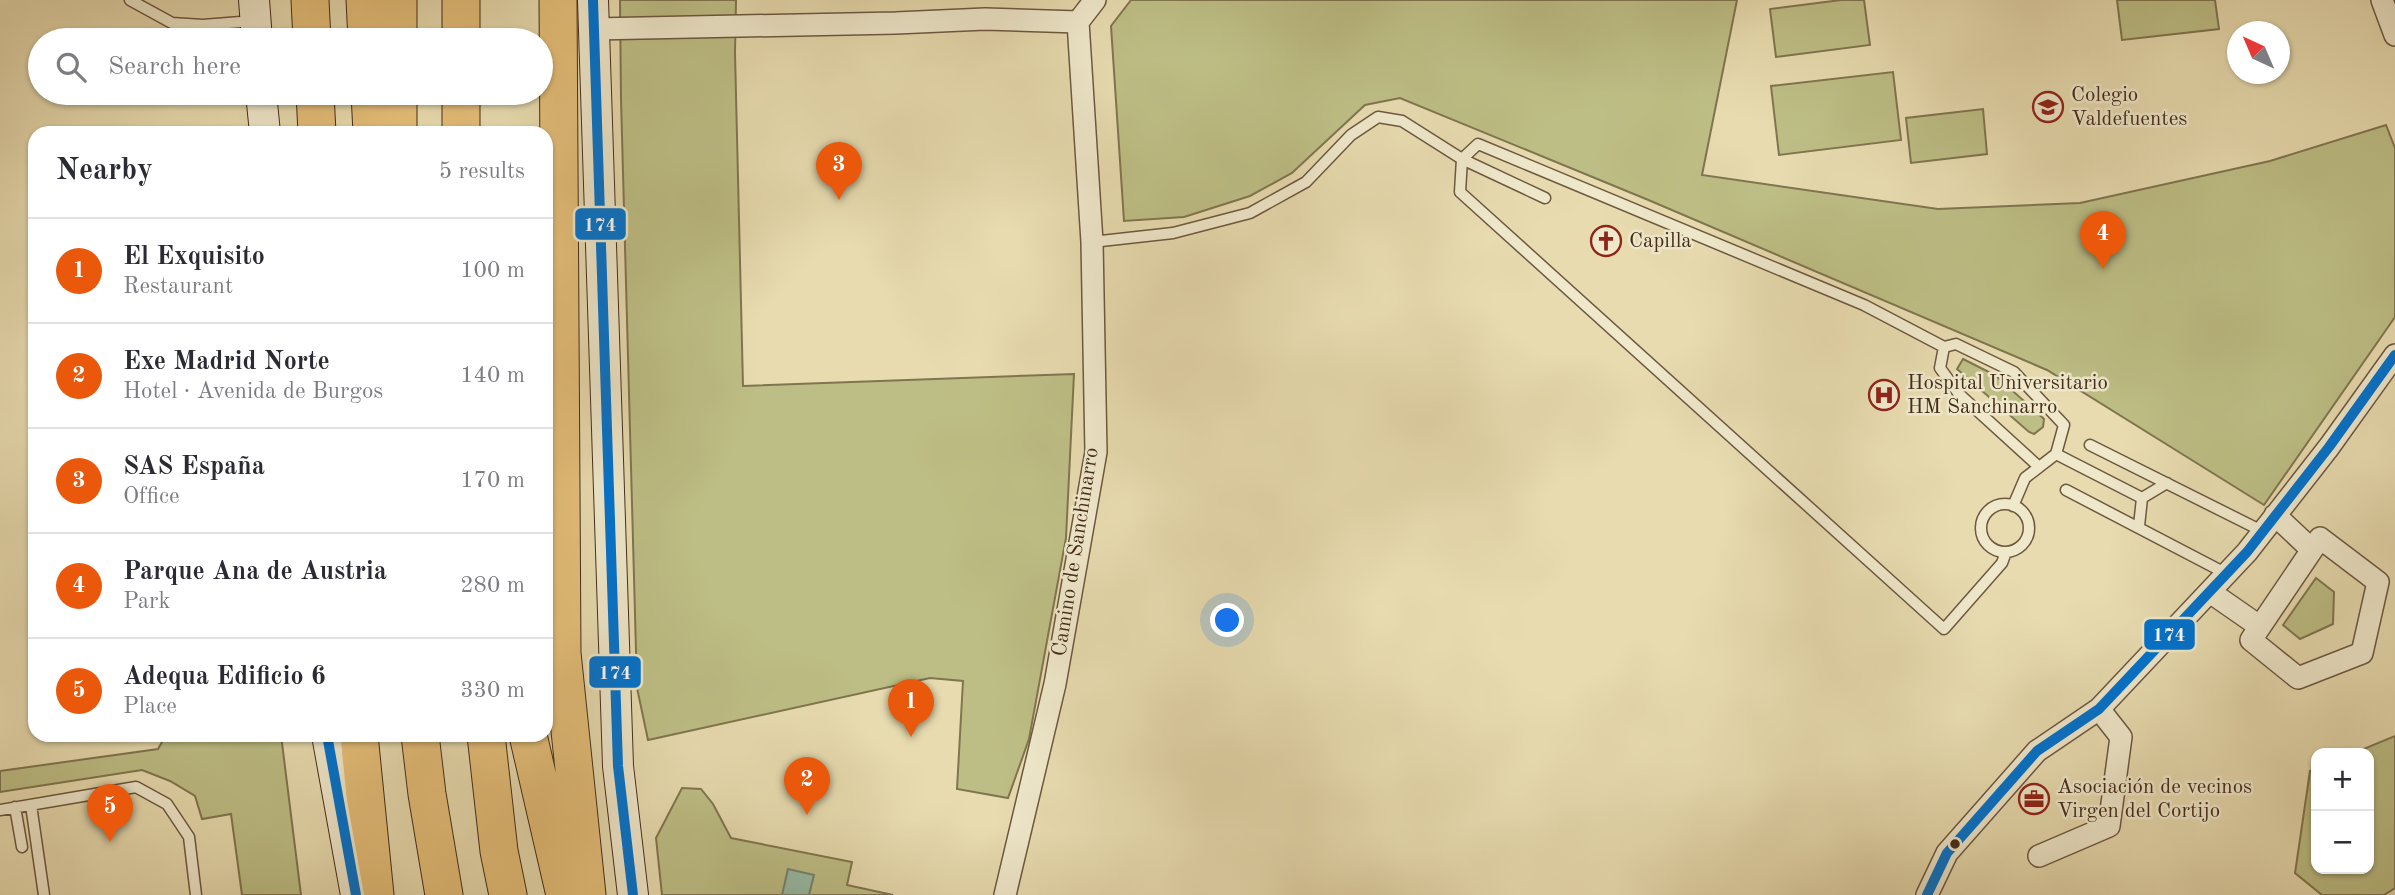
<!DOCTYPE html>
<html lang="en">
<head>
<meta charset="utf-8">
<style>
  :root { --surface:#fff; --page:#f2f2f3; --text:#2b2b33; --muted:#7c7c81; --line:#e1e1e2; --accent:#ea580c }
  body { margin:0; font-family:"Old Standard TT",serif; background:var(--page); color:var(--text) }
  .controls { position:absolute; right:21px; bottom:21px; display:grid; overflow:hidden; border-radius:14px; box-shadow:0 2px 5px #0004 }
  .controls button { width:63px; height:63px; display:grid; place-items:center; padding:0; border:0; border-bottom:2px solid var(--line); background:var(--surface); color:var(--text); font:35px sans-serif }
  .compass { position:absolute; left:2227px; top:21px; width:63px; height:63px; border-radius:50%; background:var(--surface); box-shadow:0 2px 5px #0004; rotate:316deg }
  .you { position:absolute; left:1228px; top:621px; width:24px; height:24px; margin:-18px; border:5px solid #fff; border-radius:50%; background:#1a73e8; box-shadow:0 0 0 10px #1a73e833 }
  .badge { display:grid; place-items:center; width:46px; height:46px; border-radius:50%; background:var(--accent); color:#fff; font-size:23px; font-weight:700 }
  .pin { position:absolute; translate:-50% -58px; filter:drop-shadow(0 2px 4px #0008) }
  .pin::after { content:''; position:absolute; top:37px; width:24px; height:21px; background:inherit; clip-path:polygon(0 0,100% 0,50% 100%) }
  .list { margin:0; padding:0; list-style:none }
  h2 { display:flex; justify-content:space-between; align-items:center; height:91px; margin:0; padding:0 28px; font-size:30px }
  h2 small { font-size:23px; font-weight:400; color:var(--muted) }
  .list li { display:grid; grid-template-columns:46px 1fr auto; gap:21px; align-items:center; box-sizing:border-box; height:105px; padding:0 28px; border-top:2px solid var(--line) }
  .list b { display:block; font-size:26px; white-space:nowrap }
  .list p { margin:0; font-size:23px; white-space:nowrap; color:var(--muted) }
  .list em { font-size:23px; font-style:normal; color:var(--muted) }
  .icon { flex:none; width:38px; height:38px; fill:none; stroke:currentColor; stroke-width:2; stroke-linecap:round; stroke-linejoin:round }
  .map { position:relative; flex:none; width:2395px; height:895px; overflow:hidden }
  .search { position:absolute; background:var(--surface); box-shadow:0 2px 5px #0004; left:28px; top:28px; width:525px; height:77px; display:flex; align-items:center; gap:18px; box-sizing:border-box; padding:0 24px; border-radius:38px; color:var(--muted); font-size:26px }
  .panel { position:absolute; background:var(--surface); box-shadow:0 2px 5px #0004; left:28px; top:126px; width:525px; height:616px; border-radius:21px }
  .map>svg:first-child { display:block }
  .green { fill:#bdbe85; stroke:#807550; stroke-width:2 }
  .water { fill:#97bba7; stroke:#76826f; stroke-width:2 }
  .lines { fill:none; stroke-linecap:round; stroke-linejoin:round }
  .lane-casing { stroke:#6d5840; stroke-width:13 }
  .street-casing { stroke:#6d5840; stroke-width:24 }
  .secondary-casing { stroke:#442c1b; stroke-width:32 }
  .highway-casing { stroke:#442c1b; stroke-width:39 }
  .lane { stroke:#efe8cb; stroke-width:10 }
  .street { stroke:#efe8cb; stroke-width:21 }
  .secondary { stroke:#efe8cb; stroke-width:30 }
  .highway { stroke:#e4be78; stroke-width:37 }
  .bus-1-casing { stroke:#efe8cb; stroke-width:16 }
  .bus-1 { stroke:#0072ce; stroke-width:10 }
  .bus-dot { fill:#442c1b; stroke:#efe8cb; stroke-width:2.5 }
  .labels { text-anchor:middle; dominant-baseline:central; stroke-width:5; stroke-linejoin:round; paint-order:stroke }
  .poi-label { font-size:21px; fill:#442c1b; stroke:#efe8cb; text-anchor:start }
  .street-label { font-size:21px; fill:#442c1b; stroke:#efe8cb }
  .line-badge { stroke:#efe8cb; stroke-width:2.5 }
  .badge-label { font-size:19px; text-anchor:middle; font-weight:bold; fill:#fff }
</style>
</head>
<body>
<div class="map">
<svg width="2395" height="895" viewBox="0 0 2395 895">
  <rect width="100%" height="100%" fill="#e7dbaf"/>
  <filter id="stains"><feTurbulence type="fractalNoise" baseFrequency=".00286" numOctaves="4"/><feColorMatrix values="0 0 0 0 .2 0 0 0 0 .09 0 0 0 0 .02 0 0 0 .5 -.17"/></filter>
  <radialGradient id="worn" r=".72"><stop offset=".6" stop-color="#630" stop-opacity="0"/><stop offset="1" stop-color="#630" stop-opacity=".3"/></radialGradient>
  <path class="green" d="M620 0H736L735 53 743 386 1074 374 1066 538 1029 739 1008 798 957 789 963 681 930 678 648 740 637 688 621 99Z
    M1131 0H1737L1702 175 1938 209 2080 203 2270 161 2386 125 2395 148V317L2264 505 2047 370 1646 199 1400 98 1365 105 1292 173 1250 196 1184 217 1124 221 1111 26Z
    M1841 0H1864L1870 45 1776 57 1770 9Z
    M2117 0H2215L2219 29 2122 40Z
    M1893 72 1901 140 1779 155 1771 86Z
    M1983 109 1987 154 1911 163 1906 118Z
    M1963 359 1995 375 2044 419 2043 427 2034 434 2029 432 1957 369Z
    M2316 578 2334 592 2333 624 2300 639 2283 625Z
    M166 735H281L301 895H242L231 814 202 819 195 796 170 781 142 770 0 792V771L158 749Z
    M2395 736V888L2384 895H2322L2295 873 2310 771 2316 769V869H2369V753H2354Z
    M682 788 701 789 713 804 731 838 852 862 847 885 893 895H662L656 838Z"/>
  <path class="water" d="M788 869 814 875 809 895H782Z"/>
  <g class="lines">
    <g class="lane-casing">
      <path id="lane" d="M130 0 172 23 203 25 253 21
        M1092 242 1173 233 1250 213 1306 182 1351 135 1378 117 1402 121 1462 159 1545 198
        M1944 347 1940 368 1959 394 2038 466
        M2090 445 2262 531
        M2056 454 2142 498
        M2066 490 2227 574
        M1981 528a24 24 0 1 1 48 0a24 24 0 1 1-48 0Z
        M2139 526 2142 498 2167 483
        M2006 552 2002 563 1944 629 1460 192 1462 159 1478 144 1864 305 1944 347 1956 344 2014 372 2064 425 2056 454 2025 478 2013 506
        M31 805 44 895
        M15 807 22 847
        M0 810 136 787 167 804 189 837 196 895"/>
    </g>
    <g class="street-casing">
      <path id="street" d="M2382 0 2395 35
        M594 29 896 23 985 19 1078 22
        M2275 515 2311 549
        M2320 538 2378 582 2362 653 2298 678 2251 640Z
        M2210 592 2259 626
        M2039 856 2109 826 2121 737 2099 709
        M1005 895 1055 684 1096 452 1092 242 1078 22 1095 0
        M1927 895 1947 853 2037 751 2099 709 2247 552 2329 447 2395 355"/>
    </g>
    <g class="secondary-casing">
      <path id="secondary" d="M254 0 257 40
        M593 0 618 766 633 895
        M261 93 265 133
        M327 735 356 895"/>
    </g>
    <g class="highway-casing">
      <path id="highway" d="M310 0 312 40
        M365 0 367 40
        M461 0V40
        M558 0 562 653 587 895
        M398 40V0
        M315 93 317 133
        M370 93 372 133
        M461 93V133
        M398 133V93
        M359 735 375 895
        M420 735 427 794 444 895
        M486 735 499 851 508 895
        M528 735 565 895"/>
    </g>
    <use href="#lane" class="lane"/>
    <use href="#street" class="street"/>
    <use href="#secondary" class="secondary"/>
    <use href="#highway" class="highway"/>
    <g class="bus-1-casing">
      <path id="bus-1" d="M593 0 618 766 633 895
        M327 735 356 895
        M1927 895 1947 853 2037 751 2099 709 2247 552 2329 447 2395 355"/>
    </g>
    <use href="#bus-1" class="bus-1"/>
  </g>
  <defs>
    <g id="school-ring" transform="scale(1.575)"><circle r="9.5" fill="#efe8cb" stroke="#8f2418" stroke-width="1.5"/><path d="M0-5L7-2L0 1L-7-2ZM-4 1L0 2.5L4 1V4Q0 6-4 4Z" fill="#8f2418"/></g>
    <g id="church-ring" transform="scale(1.575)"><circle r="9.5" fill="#efe8cb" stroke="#8f2418" stroke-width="1.5"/><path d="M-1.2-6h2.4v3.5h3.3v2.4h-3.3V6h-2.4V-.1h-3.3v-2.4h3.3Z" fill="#8f2418"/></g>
    <g id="hospital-ring" transform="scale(1.575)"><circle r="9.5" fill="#efe8cb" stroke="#8f2418" stroke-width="1.5"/><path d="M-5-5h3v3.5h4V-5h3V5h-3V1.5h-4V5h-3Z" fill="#8f2418"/></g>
    <g id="office-ring" transform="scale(1.575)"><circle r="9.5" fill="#efe8cb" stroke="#8f2418" stroke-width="1.5"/><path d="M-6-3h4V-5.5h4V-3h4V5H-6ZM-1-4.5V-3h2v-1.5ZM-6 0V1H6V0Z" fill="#8f2418"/></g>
  </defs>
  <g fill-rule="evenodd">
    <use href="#school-ring" x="2048" y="107"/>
    <use href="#church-ring" x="1606" y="241"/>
    <use href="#hospital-ring" x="1884" y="395"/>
    <use href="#office-ring" x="2034" y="799"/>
  </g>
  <circle class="bus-dot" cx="1955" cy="844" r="6"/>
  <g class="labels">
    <g class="poi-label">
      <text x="2071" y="95">Colegio<tspan x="2071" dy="24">Valdefuentes</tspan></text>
      <text x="1629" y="241">Capilla</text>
      <text x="1907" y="383">Hospital Universitario<tspan x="1907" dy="24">HM Sanchinarro</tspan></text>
      <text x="2057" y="787">Asociación de vecinos<tspan x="2057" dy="24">Virgen del Cortijo</tspan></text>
    </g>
    <g class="street-label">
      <text transform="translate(1076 552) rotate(-81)">Camino de Sanchinarro</text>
    </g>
  </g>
  <g class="line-badge">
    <rect x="574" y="207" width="53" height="34" rx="7" fill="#0072ce"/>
    <rect x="2143" y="618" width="53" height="33" rx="7" fill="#0072ce"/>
    <rect x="588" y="655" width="54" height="34" rx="7" fill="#0072ce"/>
  </g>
  <g class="badge-label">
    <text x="600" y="231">174</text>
    <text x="2169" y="641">174</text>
    <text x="615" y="679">174</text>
  </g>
  <rect width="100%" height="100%" filter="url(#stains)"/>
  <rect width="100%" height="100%" fill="url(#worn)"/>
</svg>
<div class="controls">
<button>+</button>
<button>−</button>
</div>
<svg class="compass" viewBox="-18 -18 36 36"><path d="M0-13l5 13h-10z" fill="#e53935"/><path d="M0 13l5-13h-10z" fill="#7c7c81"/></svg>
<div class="you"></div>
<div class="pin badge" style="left:911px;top:737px">1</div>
<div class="pin badge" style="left:807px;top:815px">2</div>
<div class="pin badge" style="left:839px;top:200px">3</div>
<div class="pin badge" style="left:2103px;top:269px">4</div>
<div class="pin badge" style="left:110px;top:842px">5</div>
<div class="search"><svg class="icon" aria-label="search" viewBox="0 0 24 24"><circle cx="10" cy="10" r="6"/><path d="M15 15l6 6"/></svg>Search here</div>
<section class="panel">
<h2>Nearby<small>5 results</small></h2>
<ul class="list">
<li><span class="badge">1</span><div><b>El Exquisito</b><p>Restaurant</p></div><em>100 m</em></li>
<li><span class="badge">2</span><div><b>Exe Madrid Norte</b><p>Hotel · Avenida de Burgos</p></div><em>140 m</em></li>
<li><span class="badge">3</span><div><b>SAS España</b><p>Office</p></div><em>170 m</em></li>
<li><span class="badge">4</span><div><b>Parque Ana de Austria</b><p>Park</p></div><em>280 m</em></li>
<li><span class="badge">5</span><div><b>Adequa Edificio 6</b><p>Place</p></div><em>330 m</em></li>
</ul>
</section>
</div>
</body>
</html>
